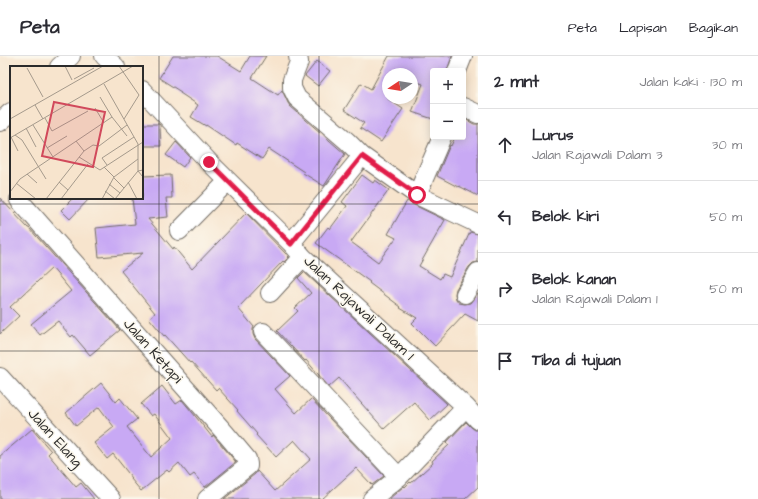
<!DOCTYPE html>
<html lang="id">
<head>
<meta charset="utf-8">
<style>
  :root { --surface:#fff; --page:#f2f2f3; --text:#2b2b33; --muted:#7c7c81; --line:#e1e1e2 }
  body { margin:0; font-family:"Architects Daughter",sans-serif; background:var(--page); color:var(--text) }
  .controls { position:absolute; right:12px; top:12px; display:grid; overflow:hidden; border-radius:4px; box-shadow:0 2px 10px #0003 }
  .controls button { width:36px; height:36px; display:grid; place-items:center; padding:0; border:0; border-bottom:1px solid var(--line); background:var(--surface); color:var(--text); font:20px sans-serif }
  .compass { position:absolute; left:382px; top:12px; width:36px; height:36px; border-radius:50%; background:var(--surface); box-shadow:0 2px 10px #0003; rotate:258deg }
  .stop { position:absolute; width:12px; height:12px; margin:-9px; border:3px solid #e11d48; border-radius:50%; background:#fff }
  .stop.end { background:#e11d48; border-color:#fff; box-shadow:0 1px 4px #0008 }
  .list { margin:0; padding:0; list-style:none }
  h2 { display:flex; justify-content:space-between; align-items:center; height:52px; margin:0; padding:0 16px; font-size:17px }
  h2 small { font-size:13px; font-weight:400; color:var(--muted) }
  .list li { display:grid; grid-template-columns:26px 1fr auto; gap:12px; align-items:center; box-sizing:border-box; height:72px; padding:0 16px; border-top:1px solid var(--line) }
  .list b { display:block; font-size:15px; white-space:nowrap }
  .list p { margin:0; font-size:13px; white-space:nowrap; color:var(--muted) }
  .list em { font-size:13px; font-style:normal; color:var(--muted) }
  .icon { flex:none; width:22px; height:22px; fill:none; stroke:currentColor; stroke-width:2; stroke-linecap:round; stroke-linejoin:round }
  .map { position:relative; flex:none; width:478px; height:443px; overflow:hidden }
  header { display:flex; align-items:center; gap:24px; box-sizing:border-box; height:56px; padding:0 20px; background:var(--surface); border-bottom:1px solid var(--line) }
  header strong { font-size:19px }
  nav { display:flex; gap:22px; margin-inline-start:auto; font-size:14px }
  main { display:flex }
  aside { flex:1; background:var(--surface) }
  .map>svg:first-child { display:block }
  .building { fill:#c8a9f4 }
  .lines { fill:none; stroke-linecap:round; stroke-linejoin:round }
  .street-casing { stroke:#726c64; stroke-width:20 }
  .street { stroke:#fff; stroke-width:18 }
  .route { stroke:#e11d48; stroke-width:5 }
  .grid { fill:none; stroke:#2b2b2b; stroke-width:1; stroke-opacity:0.55 }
  .labels { text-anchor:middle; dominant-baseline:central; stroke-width:3; stroke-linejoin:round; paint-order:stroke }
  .street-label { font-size:15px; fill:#2b2b2b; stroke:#fbf7ec }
  .inset-road { fill:none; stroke:#a59a8c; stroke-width:1 }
  .view { fill:#d1495b; fill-opacity:0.15; stroke:#d1495b; stroke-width:2 }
  .inset-edge { fill:none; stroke:#2b2b2b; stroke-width:2 }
</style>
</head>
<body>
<header>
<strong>Peta</strong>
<nav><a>Peta</a><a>Lapisan</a><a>Bagikan</a></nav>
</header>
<main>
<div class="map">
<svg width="478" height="443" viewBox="0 0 478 443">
  <rect width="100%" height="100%" fill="#fbf7ec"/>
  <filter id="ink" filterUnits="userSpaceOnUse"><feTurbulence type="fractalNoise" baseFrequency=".025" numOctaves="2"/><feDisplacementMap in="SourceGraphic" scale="8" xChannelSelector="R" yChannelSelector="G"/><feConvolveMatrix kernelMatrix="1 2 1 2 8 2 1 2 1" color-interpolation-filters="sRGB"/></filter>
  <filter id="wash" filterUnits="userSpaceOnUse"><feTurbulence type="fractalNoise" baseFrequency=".012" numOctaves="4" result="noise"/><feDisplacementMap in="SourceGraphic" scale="16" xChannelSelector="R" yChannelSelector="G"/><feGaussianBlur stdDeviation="0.9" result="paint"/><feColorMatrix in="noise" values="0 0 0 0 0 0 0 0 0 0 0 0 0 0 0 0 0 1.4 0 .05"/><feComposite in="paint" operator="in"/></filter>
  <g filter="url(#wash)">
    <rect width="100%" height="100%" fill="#f7e4cd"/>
    <g id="blocks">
      <path class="building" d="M173 0H217L241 15 250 0H266L252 22 278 39 282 34 288 47 290 50 345 98 324 130 303 117 304 116 269 93 262 103 237 87 236 89 206 69V70L191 61 198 49 180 37 181 36 159 22Z
        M389 0H452L447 15H433V63L412 56 423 28 412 24V18H388V43L403 53 381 86 360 72 364 67 344 54 361 27 371 33Z
        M317 5 330 15 318 30 305 20Z
        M465 63 474 68H478V140L459 130 458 131 437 120 450 89 451 90 455 81H463V67Z
        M142 68H159L160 69 161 90H142Z
        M176 86 190 101 183 111 166 99Z
        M171 119 172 142H166L168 161 148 163 173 193 174 191 192 213 246 157 289 201 284 206 283 205 238 252 254 271 253 273V278L255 283 290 320 275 333 296 357 311 343 384 420 372 429 356 412 322 443H224L255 418 257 415 275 435 311 403 294 384 276 401 256 379 257 378 237 355 238 354 218 332 216 334 191 306 190 307 165 279 164 280 149 262 155 257 121 215 143 197 99 201 96 172 135 168 132 142H142V120Z
        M362 119 373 127 375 124 389 134 351 186 378 206 396 182 388 178 407 145 412 148 445 164 419 210 440 223 443 218 450 221 470 176 478 178V206L473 207 469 211 456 233 455 238 456 243 459 247 465 248 470 247 478 237V265L465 258 435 290 412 267 417 262 400 252 401 251 369 227 370 226 316 187 328 171 330 173 347 150 342 146Z
        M0 142 28 172H29L120 274 90 299 73 279 71 281 58 265 40 279 31 268 71 235 52 212 10 251 19 260 0 278Z
        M73 142H90L70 163 61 154Z
        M304 216 447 348 430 364 414 346 384 373 339 322 329 331 306 304 305 305 277 275 298 255 295 252 311 237 298 222Z
        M101 327 116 346 120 342 137 363 127 371 151 401 172 382 154 358 151 360 141 348 162 330 176 348 182 344 192 356 212 381 213 379 236 406 205 431 194 418 190 421 179 407 169 416 167 414 141 435 131 423 132 422 113 398 107 403 94 387 114 371 99 351 76 370 66 357Z
        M466 366 471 371 475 374H478V431L465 443H389L404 430 405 431 410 426 411 427 433 407 432 405 449 389 446 387Z
        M32 373 51 395 48 398 76 431 81 427 94 443H0V400Z"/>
    </g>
  </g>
  <g filter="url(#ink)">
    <use href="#blocks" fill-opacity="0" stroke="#726c64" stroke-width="1"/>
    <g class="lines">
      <g class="street-casing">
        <path id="street" d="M104 0 116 11
          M298 0 299 6 292 24V32L297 42 347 85 362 100 417 139 478 168
          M59 11 71 0
          M457 15 463 0
          M142 34 209 106 291 187 303 201 466 351 478 364
          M463 51 478 58
          M0 66 11 56
          M417 139 442 81
          M19 144 226 378 247 403 248 408V410L207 443
          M179 175 228 125
          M291 187 362 100
          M270 237 303 201
          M465 238 478 216
          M263 276 399 421
          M0 321 111 443
          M372 443 399 421 466 351"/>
      </g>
      <use href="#street" class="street"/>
    </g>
  </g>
  <g class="lines" filter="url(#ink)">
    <path class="route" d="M209 106 291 188 362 100 417 139"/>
  </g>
  <path class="grid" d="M159 0V443M319 0V443M0 148H478M0 295H478"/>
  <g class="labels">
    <g class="street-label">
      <text transform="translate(359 252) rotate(43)">Jalan Rajawali Dalam 1</text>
      <text transform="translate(153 295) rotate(48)">Jalan Ketapi</text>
      <text transform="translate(55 382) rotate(48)">Jalan Elang</text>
    </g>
  </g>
  <g transform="translate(10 10)">
    <rect width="133" height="133" fill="#f7e4cd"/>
    <path class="inset-road" d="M55 0 62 14M109 0 129 29M17 2 33 31M64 13 84 2M94 18 128 78V105L133 104M25 39 33 53M85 42 94 57M102 51 117 70M35 52 42 65 78 45M0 53 93 0M114 53 129 29M23 59 43 91M16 62 26 81M5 69 12 74 36 113M1 71 8 85M0 72 123 0M66 75 74 85M37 82 57 70M69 91 90 104 133 76M97 99 92 92 124 71M94 101 104 111M17 108 27 117M104 112 114 122M49 116 58 124M118 116 127 133M6 117 26 133M99 118 110 127M95 125 105 133 128 105 133 111M0 126 10 113 102 51 90 31M36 133 74 85 83 79 89 80 117 59M51 133 78 98M92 133 104 111 128 93"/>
    <path class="view" d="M44 36 95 46 83 101 32 90Z"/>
    <rect width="133" height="133" class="inset-edge"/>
  </g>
</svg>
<div class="controls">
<button>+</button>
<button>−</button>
</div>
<svg class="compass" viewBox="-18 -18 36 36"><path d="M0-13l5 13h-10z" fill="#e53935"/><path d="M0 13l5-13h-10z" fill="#7c7c81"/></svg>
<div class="stop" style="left:417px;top:139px"></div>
<div class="stop end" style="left:209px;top:106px"></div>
</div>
<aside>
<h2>2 mnt<small>Jalan kaki · 130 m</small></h2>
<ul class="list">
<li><svg class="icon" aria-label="ahead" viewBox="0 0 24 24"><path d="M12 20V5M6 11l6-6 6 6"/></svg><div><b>Lurus</b><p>Jalan Rajawali Dalam 3</p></div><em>30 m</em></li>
<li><svg class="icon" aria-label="left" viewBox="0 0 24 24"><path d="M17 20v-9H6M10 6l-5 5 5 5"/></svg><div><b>Belok kiri</b></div><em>50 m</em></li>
<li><svg class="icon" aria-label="right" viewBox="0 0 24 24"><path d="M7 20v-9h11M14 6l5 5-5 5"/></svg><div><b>Belok kanan</b><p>Jalan Rajawali Dalam 1</p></div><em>50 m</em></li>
<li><svg class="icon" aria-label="arrive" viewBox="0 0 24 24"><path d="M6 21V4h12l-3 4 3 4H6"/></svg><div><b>Tiba di tujuan</b></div></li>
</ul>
</aside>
</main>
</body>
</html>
